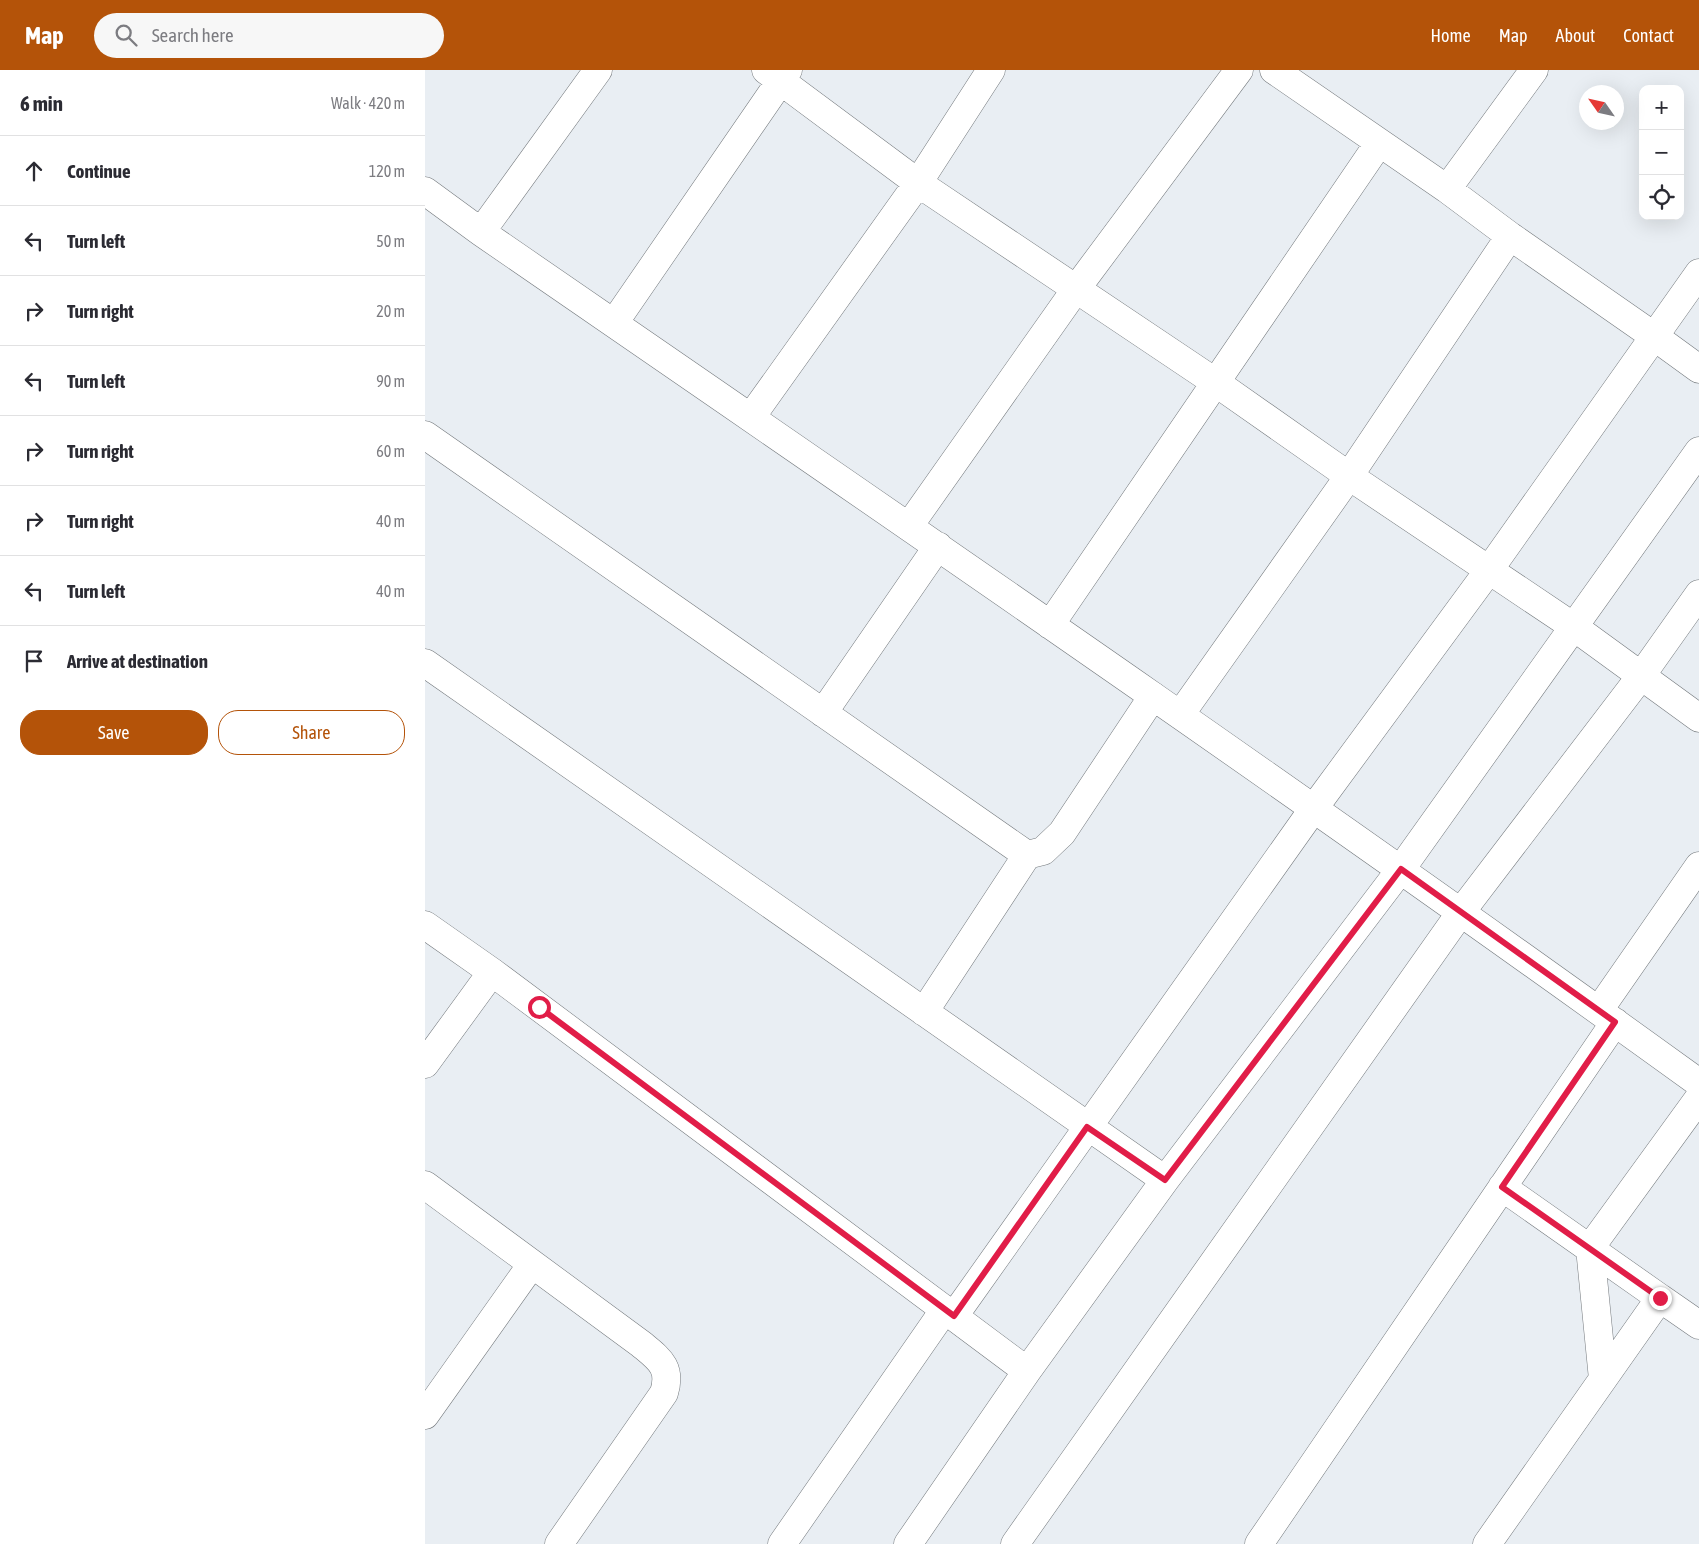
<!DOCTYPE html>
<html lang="en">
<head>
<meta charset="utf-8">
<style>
  :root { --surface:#fff; --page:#f7f7f7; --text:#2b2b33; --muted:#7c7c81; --line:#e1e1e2; --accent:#b45309 }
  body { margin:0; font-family:"Asap Condensed",sans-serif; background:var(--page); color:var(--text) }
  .controls { position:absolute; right:15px; top:15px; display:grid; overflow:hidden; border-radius:10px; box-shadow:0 5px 20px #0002 }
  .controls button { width:45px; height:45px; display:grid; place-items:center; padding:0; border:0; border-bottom:1px solid var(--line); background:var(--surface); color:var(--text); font:25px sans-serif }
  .compass { position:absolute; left:1154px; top:15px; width:45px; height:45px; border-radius:50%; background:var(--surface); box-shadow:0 5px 20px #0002; rotate:304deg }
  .stop { position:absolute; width:15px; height:15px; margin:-11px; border:4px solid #e11d48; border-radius:50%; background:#fff }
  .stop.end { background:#e11d48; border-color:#fff; box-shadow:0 1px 5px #0008 }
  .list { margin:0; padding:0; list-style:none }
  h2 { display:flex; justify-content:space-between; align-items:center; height:65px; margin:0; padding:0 20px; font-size:21px }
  h2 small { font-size:16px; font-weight:400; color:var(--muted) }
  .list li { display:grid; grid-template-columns:32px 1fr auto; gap:15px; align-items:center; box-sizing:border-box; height:70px; padding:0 20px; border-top:1px solid var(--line) }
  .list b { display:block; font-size:19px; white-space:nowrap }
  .list em { font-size:16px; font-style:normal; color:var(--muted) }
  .actions { display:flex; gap:10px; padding:15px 20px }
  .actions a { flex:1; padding:11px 0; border:1px solid var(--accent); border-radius:20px; text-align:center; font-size:18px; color:var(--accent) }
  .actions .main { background:var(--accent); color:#fff }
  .icon { flex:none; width:28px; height:28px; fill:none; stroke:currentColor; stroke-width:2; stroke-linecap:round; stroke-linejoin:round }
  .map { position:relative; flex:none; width:1274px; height:1474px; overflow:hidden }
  header { display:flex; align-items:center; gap:30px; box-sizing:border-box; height:70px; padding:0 25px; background:var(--accent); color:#fff }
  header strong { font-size:24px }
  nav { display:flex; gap:28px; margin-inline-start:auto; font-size:18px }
  .search { width:350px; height:45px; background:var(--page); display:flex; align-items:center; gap:12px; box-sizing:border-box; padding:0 18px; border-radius:28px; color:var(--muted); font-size:19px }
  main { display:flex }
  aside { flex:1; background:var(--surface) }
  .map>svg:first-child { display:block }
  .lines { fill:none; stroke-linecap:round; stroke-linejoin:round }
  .minor-casing { stroke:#74797d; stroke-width:29 }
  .minor { stroke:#fff; stroke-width:28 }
  .route { stroke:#e11d48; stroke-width:6 }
</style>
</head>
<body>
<header>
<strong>Map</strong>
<div class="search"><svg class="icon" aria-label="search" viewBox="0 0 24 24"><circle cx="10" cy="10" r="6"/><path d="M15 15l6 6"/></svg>Search here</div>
<nav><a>Home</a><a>Map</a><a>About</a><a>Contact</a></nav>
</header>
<main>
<aside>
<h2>6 min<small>Walk · 420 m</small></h2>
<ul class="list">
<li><svg class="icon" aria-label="ahead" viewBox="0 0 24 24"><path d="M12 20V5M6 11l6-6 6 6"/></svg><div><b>Continue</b></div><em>120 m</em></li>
<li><svg class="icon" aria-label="left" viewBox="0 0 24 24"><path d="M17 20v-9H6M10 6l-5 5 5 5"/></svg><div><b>Turn left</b></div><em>50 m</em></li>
<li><svg class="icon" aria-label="right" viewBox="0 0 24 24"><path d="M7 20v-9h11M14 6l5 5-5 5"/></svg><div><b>Turn right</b></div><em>20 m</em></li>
<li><svg class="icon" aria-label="left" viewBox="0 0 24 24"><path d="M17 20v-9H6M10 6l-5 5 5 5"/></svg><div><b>Turn left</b></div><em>90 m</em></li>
<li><svg class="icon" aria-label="right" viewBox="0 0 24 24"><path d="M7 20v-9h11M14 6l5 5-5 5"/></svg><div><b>Turn right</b></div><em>60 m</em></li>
<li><svg class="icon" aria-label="right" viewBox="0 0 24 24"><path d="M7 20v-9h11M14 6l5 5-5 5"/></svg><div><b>Turn right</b></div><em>40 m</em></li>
<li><svg class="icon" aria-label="left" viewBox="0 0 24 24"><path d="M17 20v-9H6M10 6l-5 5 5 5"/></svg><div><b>Turn left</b></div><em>40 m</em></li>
<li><svg class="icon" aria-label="arrive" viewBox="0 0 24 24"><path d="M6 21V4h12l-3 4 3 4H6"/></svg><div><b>Arrive at destination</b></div></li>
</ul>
<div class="actions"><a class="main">Save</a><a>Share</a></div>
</aside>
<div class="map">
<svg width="1274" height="1474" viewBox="0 0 1274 1474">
  <rect width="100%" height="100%" fill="#e9eef3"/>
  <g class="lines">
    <g class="minor-casing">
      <path id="minor" d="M341 0 493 113 790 312 924 406 1149 557 1274 648
        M849 0 1022 119 1085 166 1230 267 1274 299
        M1022 119 1109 0
        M0 121 56 162C464 443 873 723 1274 1013
        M56 162 173 0
        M189 253 363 0
        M326 347 493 113 566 0
        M0 365 602 785 618 781 637 763 728 626
        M484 456 651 219 814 0
        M625 555 954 73
        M0 593 740 1110
        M398 643 513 476
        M755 645 924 406 1085 166
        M0 855 67 902 602 1301
        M1174 940 1274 796
        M499 942 602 785
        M0 994 67 902
        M0 1115 216 1274C234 1289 247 1297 239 1323L134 1474
        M1077 1117 1235 1228
        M529 1246 889 738 1064 500 1274 203
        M1178 1309 1165 1178 1274 1028
        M0 1345 107 1194
        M357 1474 520 1239
        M483 1474 602 1301 740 1110 976 799 1274 381
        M590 1474 1036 842 1216 606 1274 524
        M834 1474 1190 952
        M1062 1474 1235 1228 1274 1255"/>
    </g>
    <use href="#minor" class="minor"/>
  </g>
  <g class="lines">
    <path class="route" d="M114 937 529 1246 662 1057 740 1110 976 799 1190 952 1077 1117 1235 1228"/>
  </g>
</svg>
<div class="controls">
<button>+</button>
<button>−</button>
<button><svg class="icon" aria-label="locate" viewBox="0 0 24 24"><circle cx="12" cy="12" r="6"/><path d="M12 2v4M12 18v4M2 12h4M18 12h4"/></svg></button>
</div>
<svg class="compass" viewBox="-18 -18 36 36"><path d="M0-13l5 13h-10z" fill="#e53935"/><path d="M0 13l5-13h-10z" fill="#7c7c81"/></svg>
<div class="stop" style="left:114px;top:937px"></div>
<div class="stop end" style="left:1235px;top:1228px"></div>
</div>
</main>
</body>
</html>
